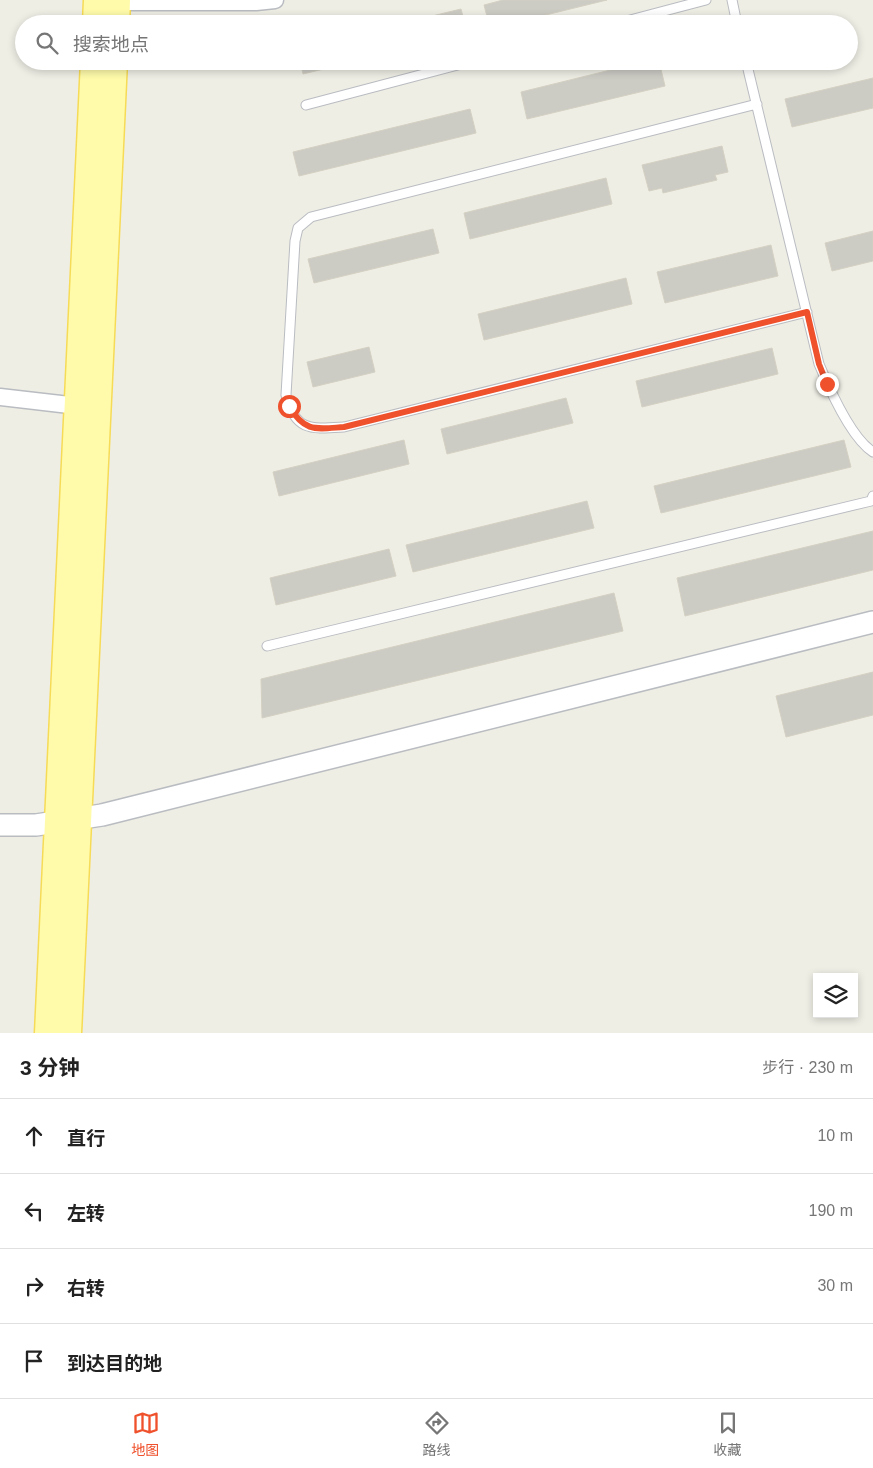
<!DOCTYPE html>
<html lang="zh">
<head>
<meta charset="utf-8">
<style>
  :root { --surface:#fff; --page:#f2f2f2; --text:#222; --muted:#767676; --line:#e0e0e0; --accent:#ef512c }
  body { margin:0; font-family:Helvetica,"Noto Sans SC",sans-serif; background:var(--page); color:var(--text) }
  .controls { position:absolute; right:15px; bottom:15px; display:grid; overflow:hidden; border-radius:0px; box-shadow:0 2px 8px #0003 }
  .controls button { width:45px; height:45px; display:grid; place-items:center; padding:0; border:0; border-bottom:1px solid var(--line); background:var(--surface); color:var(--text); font:25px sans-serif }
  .stop { position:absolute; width:15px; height:15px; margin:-11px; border:4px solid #ef512c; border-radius:50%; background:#fff }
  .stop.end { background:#ef512c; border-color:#fff; box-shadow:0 1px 5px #0008 }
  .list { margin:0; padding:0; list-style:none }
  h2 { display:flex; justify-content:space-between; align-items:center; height:65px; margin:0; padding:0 20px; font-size:21px }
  h2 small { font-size:16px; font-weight:400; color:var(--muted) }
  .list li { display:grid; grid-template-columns:32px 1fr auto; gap:15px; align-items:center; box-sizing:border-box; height:75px; padding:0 20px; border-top:1px solid var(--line) }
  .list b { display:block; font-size:19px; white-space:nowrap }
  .list em { font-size:16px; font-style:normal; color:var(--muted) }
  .icon { flex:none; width:28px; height:28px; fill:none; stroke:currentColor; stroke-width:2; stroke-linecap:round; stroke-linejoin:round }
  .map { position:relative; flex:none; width:873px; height:1033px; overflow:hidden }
  .search { position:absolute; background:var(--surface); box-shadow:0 2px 8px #0003; left:15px; right:15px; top:15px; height:55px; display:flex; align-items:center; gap:12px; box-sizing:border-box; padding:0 18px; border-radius:28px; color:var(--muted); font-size:19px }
  .sheet { height:365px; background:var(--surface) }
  nav { display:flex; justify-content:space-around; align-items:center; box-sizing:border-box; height:70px; border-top:1px solid var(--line); background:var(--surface); font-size:14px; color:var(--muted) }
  nav a { display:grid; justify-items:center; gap:2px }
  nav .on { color:var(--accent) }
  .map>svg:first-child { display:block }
  .building { fill:#cccbc4; stroke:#d4d1c3 }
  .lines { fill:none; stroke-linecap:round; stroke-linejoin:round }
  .service-casing { stroke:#b9bcc1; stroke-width:11 }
  .minor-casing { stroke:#b9bcc1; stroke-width:19 }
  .tertiary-casing { stroke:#b9bcc1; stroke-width:24 }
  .primary-casing { stroke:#f6db57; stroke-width:29 }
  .service { stroke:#fff; stroke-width:9 }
  .minor { stroke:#fff; stroke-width:16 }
  .tertiary { stroke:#fff; stroke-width:21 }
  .primary { stroke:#fffbaa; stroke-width:26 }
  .route { stroke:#ef512c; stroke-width:6 }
</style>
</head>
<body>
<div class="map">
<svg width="873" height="1033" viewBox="0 0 873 1033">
  <rect width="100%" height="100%" fill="#efeee5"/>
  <path class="building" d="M503 0H607L509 24H489L484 5Z
    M461 9 465 24H399Z
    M300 61H357L303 74Z
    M647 61H659L665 86 527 119 521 92Z
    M873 78V108L792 127 785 99Z
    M470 109 476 133 299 176 293 152Z
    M722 146 728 172 715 175 717 180 663 193 662 188 649 191 642 165Z
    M606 178 612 204 470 239 464 213Z
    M433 229 439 253 314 283 308 259Z
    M873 231V261L832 271 825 243Z
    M771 245 778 276 665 303 657 272Z
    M626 278 632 304 484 340 478 314Z
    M369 347 375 372 313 387 307 362Z
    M772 348 778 374 642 407 636 381Z
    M566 398 573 423 447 454 441 429Z
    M404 440 409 464 279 496 273 472Z
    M844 440 851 467 661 513 654 486Z
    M587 501 594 528 413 572 406 545Z
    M873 531V570L685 616 677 578Z
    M389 549 396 576 276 605 270 578Z
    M614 593 623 631 262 718 261 679Z
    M873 672V715L786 737 776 696Z"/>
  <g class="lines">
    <g class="service-casing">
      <path id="service" d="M732 0 737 24
        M615 24 706 0
        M746 61 819 364C829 388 851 438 873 452
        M757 104 311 217 298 228 295 241 286 395C295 432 312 429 344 427L807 312
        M306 105 473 61
        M267 646 871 501 873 496"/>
    </g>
    <g class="minor-casing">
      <path id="minor" d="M117 2H256L275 0
        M0 397 78 406"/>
    </g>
    <g class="tertiary-casing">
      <path id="tertiary" d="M0 825H36L102 815 873 622"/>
    </g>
    <g class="primary-casing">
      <path id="primary" d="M96 24 97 0
        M116 24 117 0
        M48 1033 94 61
        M68 1033 114 61"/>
    </g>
    <use href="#service" class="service"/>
    <use href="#minor" class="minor"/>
    <use href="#tertiary" class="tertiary"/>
    <use href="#primary" class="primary"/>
  </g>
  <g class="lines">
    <path class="route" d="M289 406C305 433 316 429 344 427L807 312 819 364 827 384"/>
  </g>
</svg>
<div class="controls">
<button><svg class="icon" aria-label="layers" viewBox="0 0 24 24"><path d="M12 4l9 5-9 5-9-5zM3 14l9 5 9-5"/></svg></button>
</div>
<div class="stop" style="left:289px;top:406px"></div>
<div class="stop end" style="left:827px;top:384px"></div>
<div class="search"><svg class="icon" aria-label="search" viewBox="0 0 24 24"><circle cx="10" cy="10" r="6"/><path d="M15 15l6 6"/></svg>搜索地点</div>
</div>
<section class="sheet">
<h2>3 分钟<small>步行 · 230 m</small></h2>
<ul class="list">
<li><svg class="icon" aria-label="ahead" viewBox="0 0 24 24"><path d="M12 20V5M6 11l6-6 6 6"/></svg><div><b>直行</b></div><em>10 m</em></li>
<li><svg class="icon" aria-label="left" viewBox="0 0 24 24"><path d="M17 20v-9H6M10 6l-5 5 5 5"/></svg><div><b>左转</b></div><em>190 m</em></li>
<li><svg class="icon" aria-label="right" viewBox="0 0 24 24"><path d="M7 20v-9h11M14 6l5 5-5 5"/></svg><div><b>右转</b></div><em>30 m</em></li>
<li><svg class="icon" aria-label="arrive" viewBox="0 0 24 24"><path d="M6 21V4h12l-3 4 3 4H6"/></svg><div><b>到达目的地</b></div></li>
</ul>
</section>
<nav>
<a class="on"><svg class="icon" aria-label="map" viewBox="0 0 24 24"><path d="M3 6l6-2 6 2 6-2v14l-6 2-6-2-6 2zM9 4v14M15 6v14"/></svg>地图</a>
<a><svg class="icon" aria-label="directions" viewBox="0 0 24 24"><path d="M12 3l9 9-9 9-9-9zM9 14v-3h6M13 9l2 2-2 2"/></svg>路线</a>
<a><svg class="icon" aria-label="saved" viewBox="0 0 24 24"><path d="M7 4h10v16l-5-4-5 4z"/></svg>收藏</a>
</nav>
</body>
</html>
